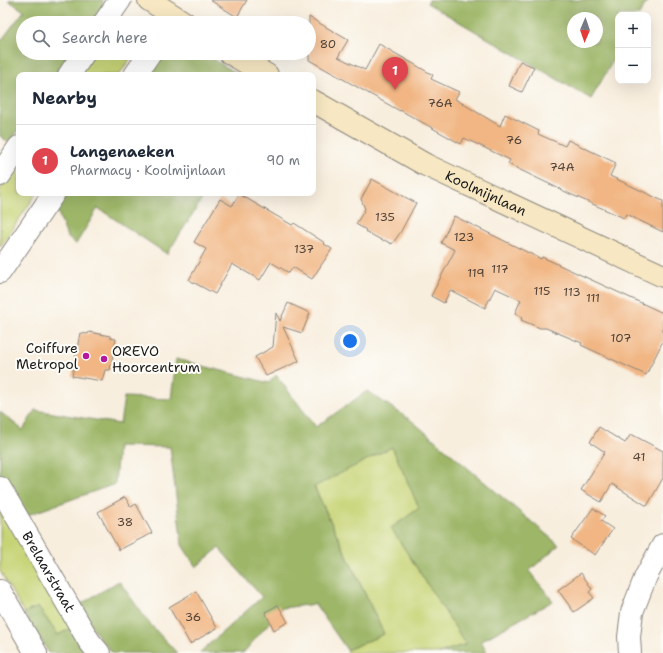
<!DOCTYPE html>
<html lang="en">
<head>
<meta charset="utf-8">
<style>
  :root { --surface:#fff; --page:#f2f2f3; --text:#1f2937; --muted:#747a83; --line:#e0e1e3; --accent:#db2777 }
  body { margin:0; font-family:"Shantell Sans",sans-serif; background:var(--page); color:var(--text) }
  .controls { position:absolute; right:12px; top:12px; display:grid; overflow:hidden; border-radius:8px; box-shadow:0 4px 16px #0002 }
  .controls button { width:36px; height:36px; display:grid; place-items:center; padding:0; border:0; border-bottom:1px solid var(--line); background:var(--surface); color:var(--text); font:20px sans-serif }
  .compass { position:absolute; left:567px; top:12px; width:36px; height:36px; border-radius:50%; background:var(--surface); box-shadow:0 4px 16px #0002; rotate:182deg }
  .you { position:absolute; left:350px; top:341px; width:14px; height:14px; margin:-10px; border:3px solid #fff; border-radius:50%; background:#1a73e8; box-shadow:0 0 0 6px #1a73e833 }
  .badge { display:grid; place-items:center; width:26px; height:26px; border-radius:50%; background:var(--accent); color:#fff; font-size:13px; font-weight:700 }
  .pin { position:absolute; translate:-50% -33px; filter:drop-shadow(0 1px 2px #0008) }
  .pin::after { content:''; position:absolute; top:21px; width:14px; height:12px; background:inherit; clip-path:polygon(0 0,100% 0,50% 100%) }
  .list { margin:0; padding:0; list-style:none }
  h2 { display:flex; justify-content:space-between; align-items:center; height:52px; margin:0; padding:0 16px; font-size:17px }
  h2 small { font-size:13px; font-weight:400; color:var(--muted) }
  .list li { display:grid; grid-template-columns:26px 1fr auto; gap:12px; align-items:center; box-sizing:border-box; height:72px; padding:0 16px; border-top:1px solid var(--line) }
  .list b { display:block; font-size:15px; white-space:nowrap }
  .list p { margin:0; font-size:13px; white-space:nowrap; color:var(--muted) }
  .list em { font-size:13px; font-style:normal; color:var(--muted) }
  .icon { flex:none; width:22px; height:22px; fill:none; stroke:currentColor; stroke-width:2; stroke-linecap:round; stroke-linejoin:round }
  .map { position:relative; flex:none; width:663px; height:653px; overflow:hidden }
  .search { position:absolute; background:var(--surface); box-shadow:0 4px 16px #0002; left:16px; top:16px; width:300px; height:44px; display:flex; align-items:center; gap:10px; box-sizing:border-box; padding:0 14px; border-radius:22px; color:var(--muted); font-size:15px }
  .panel { position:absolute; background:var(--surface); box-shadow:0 4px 16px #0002; left:16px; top:72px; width:300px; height:124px; border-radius:8px }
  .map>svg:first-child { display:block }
  .green { fill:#c7d476; stroke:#727849 }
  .forest { fill:#9db667; stroke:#5c6942; fill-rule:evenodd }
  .building { fill:#f1b683 }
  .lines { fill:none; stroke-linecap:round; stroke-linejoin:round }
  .street-casing { stroke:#8a857d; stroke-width:24 }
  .secondary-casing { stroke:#8a857d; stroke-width:24 }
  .street { stroke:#fff; stroke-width:22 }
  .secondary { stroke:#f7e8c3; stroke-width:22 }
  .poi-dot { fill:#b5179e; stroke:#fdfcf7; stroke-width:1.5 }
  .labels { text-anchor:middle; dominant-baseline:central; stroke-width:4; stroke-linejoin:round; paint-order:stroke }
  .number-label { font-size:12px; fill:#514236 }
  .street-label { font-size:14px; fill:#1c1c1c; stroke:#fdfcf7 }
  .poi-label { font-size:14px; fill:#1c1c1c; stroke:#fdfcf7; text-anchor:end }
</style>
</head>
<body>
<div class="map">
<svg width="663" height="653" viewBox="0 0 663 653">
  <rect width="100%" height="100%" fill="#fdfcf7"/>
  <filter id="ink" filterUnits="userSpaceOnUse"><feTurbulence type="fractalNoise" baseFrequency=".025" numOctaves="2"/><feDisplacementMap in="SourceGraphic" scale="8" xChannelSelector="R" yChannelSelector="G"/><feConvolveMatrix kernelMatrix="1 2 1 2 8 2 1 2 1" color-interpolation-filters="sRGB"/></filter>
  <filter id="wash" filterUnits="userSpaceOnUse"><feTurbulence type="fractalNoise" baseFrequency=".012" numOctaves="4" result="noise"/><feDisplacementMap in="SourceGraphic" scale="16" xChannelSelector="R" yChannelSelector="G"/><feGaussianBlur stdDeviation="0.9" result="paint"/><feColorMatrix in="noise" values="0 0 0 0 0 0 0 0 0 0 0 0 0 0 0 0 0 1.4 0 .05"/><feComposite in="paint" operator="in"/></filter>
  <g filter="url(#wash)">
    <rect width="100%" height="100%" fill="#f8eede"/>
    <path class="green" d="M94 53H134L119 75H79Z
      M19 162V193H37L0 247V190Z
      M392 447 420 508 391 528 466 644 439 653H348L347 650 384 634 314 486Z
      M0 502 71 628 58 635 38 607 24 613 0 571Z"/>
    <path class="forest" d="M8 0H103L100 14 94 23H23V53H73L57 75H19V129L10 143 0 136V42L24 11Z
      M429 0H648L639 15H618V52L591 99 427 3ZM573 18H597V42H573Z
      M160 53H203L239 75H145Z
      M66 193H162L165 194 166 193H206L167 254 98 208 76 244 67 237 56 207Z
      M176 359 269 383 276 375 316 427 367 391 412 421 559 545 529 571 553 601 481 641 487 653H439L466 644 391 528 419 508 392 447 314 487 384 634 347 650 315 604 282 608 243 653H199L262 597 219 548 196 567 182 545 170 447 118 446 115 484 25 516 0 474V412L23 430 35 410 120 424 124 397 171 399Z
      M119 581 149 623 177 653H113L100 639 79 605Z
      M38 607 58 635 71 628 84 653H49L24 613Z"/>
    <g id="blocks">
      <path class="building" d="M210 0H247L237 17Z
        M309 17 348 40 338 57 365 70 379 44 433 75 431 79 459 92 455 99 500 126 505 114 539 131 538 134 565 146 568 140 616 163 610 176 663 201V232L626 214 624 218 570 194 508 164 510 160 464 138 461 144 400 110V111L309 60Z
        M520 61 534 67 522 92 509 86Z
        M372 179 416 203 400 233 392 244 384 240 383 241 365 231 366 230 356 224 365 209 361 199Z
        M239 194 292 225 294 223 325 243 324 244 332 249 312 279 293 267 289 273 271 262 260 280 232 264 215 294 189 280 206 249 194 242 220 199 232 206Z
        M454 216 541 259 542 257 663 313V341L646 375 581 345 582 343 546 328H540L521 320 522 318 515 313 521 300 495 288 485 308 450 290 444 303 431 296 455 250 441 243Z
        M288 303 310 313 302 333 283 327 299 361 266 376 255 357 273 347 276 313 280 321Z
        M89 332 110 336V338L116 339 110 370H105L102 381 72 376 80 333 88 334Z
        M599 427 625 443 631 434 663 451V478L647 506 612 484 601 502 581 490 605 452 590 442Z
        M125 497 131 507 136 504 152 533 119 550 98 512Z
        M593 508 605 516 601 521 613 529 595 555 571 539Z
        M581 573 592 589 589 592 594 598 574 612 558 590Z
        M196 591 217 628 190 644 169 607Z
        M278 605 288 622 274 630 265 612Z"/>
    </g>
  </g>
  <g filter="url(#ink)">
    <use href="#blocks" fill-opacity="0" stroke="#8a857d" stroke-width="1"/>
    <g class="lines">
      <g class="street-casing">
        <g id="street">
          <path d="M104 23 120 0"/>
          <path d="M69 75 84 53"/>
          <path d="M135 75 150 53"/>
          <path d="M0 175 19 147"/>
          <path d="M0 272 54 193"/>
          <path id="s1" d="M0 488 89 641 99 653"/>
          <path d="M0 591 36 653"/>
          <path d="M630 653 629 637 632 612 646 576 663 545"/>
        </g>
      </g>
      <g class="secondary-casing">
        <g id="secondary">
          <path d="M149 0 185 23"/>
          <path d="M230 53 267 75"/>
          <path id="s2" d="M313 101 426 165 663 276"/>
        </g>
      </g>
      <use href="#street" class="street"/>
      <use href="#secondary" class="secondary"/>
    </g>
  </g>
  <g class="poi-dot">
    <circle cx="86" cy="356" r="4"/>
    <circle cx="104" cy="359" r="4"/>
  </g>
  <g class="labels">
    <g class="number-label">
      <text x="328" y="44">80</text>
      <text x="440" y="103">76A</text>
      <text x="514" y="140">76</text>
      <text x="562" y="167">74A</text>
      <text x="385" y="217">135</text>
      <text x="464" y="237">123</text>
      <text x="304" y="249">137</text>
      <text x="500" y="269">117</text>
      <text x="476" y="273">119</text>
      <text x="542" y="291">115</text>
      <text x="572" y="292">113</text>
      <text x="593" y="298">111</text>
      <text x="621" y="338">107</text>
      <text x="639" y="457">41</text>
      <text x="125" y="522">38</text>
      <text x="193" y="617">36</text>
    </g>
    <g class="street-label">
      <text stroke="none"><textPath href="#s2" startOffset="196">Koolmijnlaan</textPath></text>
      <text stroke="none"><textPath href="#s1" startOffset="97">Brelaarstraat</textPath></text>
    </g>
    <g class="poi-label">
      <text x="78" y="348">Coiffure<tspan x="78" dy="16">Metropol</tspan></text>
      <text x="112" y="351" text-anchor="start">OREVO<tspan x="112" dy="16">Hoorcentrum</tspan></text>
    </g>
  </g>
</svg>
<div class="controls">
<button>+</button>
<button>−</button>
</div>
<svg class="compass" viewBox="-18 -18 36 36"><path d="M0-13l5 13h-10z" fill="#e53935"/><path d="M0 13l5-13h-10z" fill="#747a83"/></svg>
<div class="you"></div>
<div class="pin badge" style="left:395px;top:90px;background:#e0444e">1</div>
<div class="search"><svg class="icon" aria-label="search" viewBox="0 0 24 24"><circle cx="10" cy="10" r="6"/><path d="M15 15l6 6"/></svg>Search here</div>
<section class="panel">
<h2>Nearby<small></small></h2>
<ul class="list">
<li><span class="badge" style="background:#e0444e">1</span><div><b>Langenaeken</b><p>Pharmacy · Koolmijnlaan</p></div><em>90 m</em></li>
</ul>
</section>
</div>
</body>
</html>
